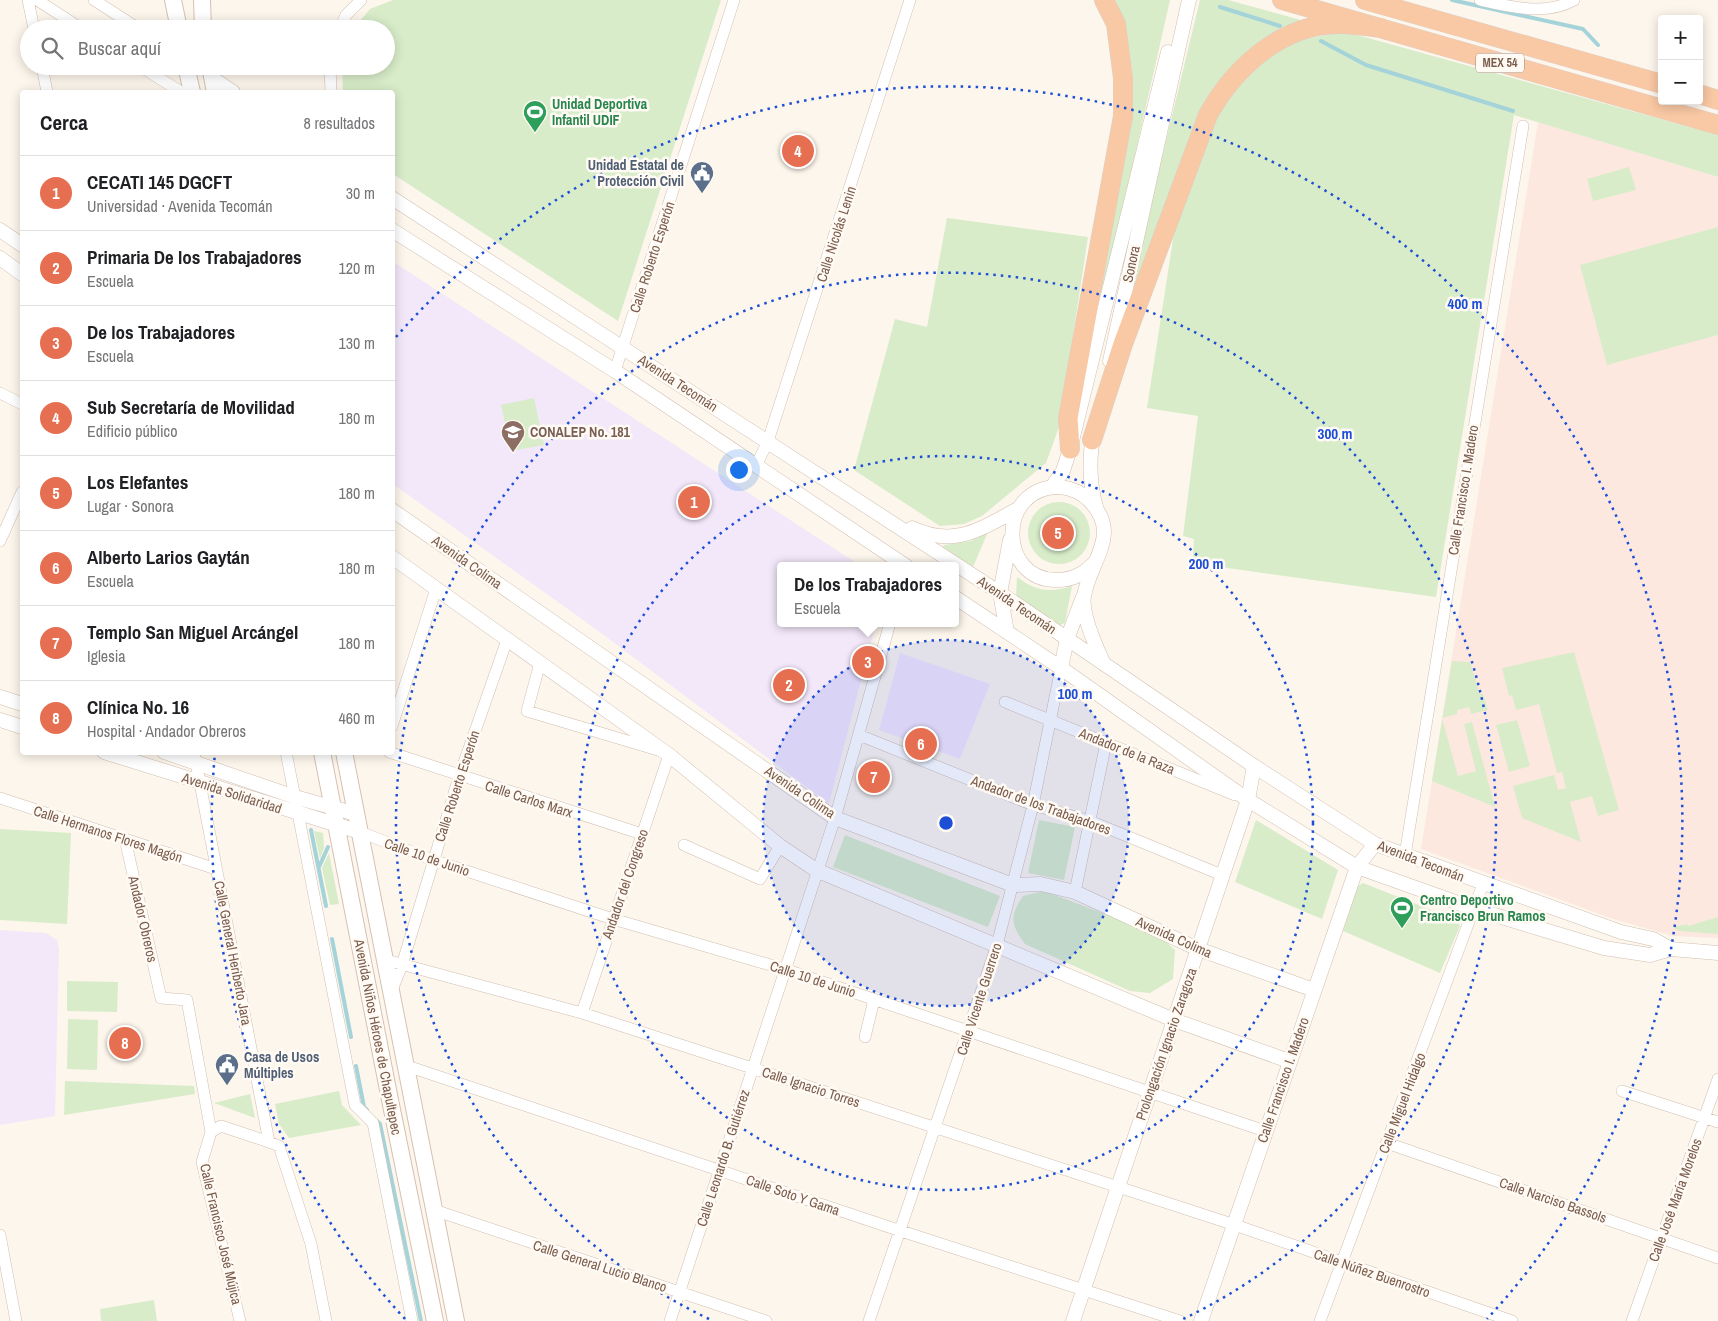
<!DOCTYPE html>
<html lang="es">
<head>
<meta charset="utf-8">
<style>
  :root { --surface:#fff; --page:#f2f2f2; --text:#202124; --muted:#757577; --line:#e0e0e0; --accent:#e76f51 }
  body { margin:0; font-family:"Archivo Narrow",sans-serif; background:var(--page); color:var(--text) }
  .controls { position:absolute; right:15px; top:15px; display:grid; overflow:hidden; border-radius:5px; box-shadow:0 2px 12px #0003 }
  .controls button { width:45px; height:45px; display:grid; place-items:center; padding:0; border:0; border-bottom:1px solid var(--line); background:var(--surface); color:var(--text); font:25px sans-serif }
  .you { position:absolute; left:738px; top:469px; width:18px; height:18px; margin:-12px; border:4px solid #fff; border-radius:50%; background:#1a73e8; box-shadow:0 0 0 8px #1a73e833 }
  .badge { display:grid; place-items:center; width:32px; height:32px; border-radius:50%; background:var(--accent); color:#fff; font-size:16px; font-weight:700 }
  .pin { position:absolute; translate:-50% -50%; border:2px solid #fff; box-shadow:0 1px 5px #0006 }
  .popup { position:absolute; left:777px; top:562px; width:182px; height:65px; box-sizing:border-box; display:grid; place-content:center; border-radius:5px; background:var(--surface); filter:drop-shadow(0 1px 4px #0005); font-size:16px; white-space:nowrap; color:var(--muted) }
  .popup b { font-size:19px; color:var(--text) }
  .popup::after { content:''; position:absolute; left:50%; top:100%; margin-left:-10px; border:10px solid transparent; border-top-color:var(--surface) }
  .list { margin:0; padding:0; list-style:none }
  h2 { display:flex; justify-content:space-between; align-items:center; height:65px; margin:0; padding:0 20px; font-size:21px }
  h2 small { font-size:16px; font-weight:400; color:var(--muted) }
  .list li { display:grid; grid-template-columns:32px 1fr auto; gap:15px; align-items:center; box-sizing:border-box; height:75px; padding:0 20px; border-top:1px solid var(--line) }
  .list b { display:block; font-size:19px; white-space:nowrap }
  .list p { margin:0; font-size:16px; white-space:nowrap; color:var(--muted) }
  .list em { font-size:16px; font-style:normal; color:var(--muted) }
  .icon { flex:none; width:28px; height:28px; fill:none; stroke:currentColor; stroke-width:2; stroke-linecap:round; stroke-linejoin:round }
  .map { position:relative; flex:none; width:1718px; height:1321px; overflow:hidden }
  .search { position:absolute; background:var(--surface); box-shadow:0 2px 12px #0003; left:20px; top:20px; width:375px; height:55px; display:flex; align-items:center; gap:12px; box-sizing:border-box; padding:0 18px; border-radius:28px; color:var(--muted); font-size:19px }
  .panel { position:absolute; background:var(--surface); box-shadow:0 2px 12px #0003; left:20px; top:90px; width:375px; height:665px; border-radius:5px }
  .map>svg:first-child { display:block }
  .commercial { fill:#fde8e0 }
  .education { fill:#f3e8fa }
  .green { fill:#d8ecc9 }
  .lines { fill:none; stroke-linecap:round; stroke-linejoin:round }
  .stream { stroke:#a5d3da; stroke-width:4 }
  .minor-casing { stroke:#d1beb0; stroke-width:12 }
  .tertiary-casing { stroke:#d1beb0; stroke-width:15 }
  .secondary-casing { stroke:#d6c0b0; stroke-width:18 }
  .trunk-casing { stroke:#dad1cd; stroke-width:20 }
  .minor { stroke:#fff; stroke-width:11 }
  .tertiary { stroke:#fff; stroke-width:14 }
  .secondary { stroke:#fff; stroke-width:16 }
  .trunk { stroke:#f9c8a4; stroke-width:19 }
  .ring { fill:none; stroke:#1d4ed8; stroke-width:2.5; stroke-dasharray:2.5 5 }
  .labels { text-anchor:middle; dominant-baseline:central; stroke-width:5; stroke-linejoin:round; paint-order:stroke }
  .shield { fill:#fffaf3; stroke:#a28b7f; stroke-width:1 }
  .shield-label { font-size:12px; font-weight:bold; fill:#7a5c4d }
  .leisure-label { font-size:14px; font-weight:bold; fill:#27864d; stroke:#fffaf3; text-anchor:start }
  .service-label { font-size:14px; font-weight:bold; fill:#4e5e75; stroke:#fffaf3; text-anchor:end }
  .street-label { font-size:14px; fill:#7a5c4d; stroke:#fffaf3 }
  .education-label { font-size:14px; font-weight:bold; fill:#785e54; stroke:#fffaf3; text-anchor:start }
  .centre { fill:#1d4ed8; stroke:#fffaf3; stroke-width:2.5 }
  .ring-label { font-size:15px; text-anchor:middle; font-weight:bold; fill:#1d4ed8; stroke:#fffaf3; stroke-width:5; stroke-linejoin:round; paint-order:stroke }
</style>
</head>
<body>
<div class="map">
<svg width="1718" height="1321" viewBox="0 0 1718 1321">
  <rect width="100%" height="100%" fill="#fdf6ec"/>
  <path class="commercial" d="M1538 122 1718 177V938L1673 936 1613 919 1421 849Z"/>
  <path class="education" d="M392 261 861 566H780V623H876L829 804 597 630 393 484Z
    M900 653 990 684 960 759 879 730Z
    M0 930 46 933 57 940 59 949 55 1116 0 1125Z"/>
  <path class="green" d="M393 0H721L618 321 393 174 392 92H343L342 66H386V29H353L370 9Z
    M1115 0H1170L1093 340 1132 69 1125 23Z
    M1200 0H1228L1308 22 1234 65 1215 86 1198 115 1115 352Z
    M1343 31 1718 135V177L1514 115 1436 597 1199 564 1193 558 1194 539 1183 536 1198 416 1147 408 1174 233 1224 99 1257 63 1296 41Z
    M1629 167 1636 190 1593 201 1587 179Z
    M947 218 1088 237 1059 427 1046 463 982 516 964 524 940 526 854 470 895 319 927 327Z
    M1718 227V335L1607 365 1580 265Z
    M534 398 544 445 511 451 501 405Z
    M1028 533a31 31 0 1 1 62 0a31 31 0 1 1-62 0Z
    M988 532 973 567 942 548 944 545 971 541Z
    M1017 577C1035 591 1050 593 1072 586L1065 623 1060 625 1016 597Z
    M1574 652 1619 810 1598 816 1592 796 1570 802 1581 842 1522 818 1513 786 1554 775 1558 790 1566 788 1562 772 1557 773 1539 704 1516 710 1512 695 1509 696 1502 668Z
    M1452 661 1470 662 1480 694H1483L1488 710 1471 714 1469 707 1457 710V714L1442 718 1458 776 1476 771 1464 724 1472 722 1495 807 1432 781Z
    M1517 720 1530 766 1509 772 1496 725Z
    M1039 820 1075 827 1064 880 1028 873Z
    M1256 820 1338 870 1322 919 1235 882Z
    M0 829 71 833 67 924 0 920Z
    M314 831 323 833 324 848 320 859Z
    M845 835 1000 896 988 927 833 867Z
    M329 853 339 904 330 905 322 868Z
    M1363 883 1457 920 1460 926 1440 973 1343 931 1358 886Z
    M1044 891 1158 934 1175 950 1173 979 1150 993 1130 991 1025 944C1010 924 1010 916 1023 896Z
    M1718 917V934L1679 931 1673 927 1687 924 1688 926Z
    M67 981 118 982 117 1012 67 1011Z
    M68 1019 98 1020 97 1070 67 1069Z
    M65 1081 194 1086 195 1094 64 1115Z
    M339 1091 342 1105 361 1125 289 1138 279 1124 275 1104Z
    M250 1094 255 1118 214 1103Z
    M154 1300 157 1321H101L100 1309Z"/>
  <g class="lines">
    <path class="stream" d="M1452 0 1583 29 1598 45
      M1220 7 1280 26
      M1321 41 1366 65 1513 111
      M311 830 326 906
      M319 867 328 847
      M332 939 351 1037
      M356 1066 364 1107 367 1110
      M377 1121 380 1124 421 1321"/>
    <g class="minor-casing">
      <path id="minor" d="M28 0 34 29
        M37 0 82 29
        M94 0 139 29
        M1480 0C1510 7 1546 16 1574 0
        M340 29 346 15 361 0
        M42 66 47 92
        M140 66 181 92
        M330 66 331 92
        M615 371 734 0
        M0 393 22 404
        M756 466 768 441 910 0
        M0 541 22 492
        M540 663 527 711 658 750
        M1005 702 1235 795
        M392 726 436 589
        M859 735 1033 805 1090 821 1222 875
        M194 752 269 1142 279 1146 311 1244 326 1321
        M286 752 355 1105 373 1123 412 1321
        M389 752 642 834
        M0 798 216 869
        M360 832 433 860 613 919 784 969 1265 1131
        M125 839 161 998 187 1000 211 1132 202 1162 240 1321
        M684 845 760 879 780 846
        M1405 855 1523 126
        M1075 892 1106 743
        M386 960 582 1013 752 1068 1232 1224 1512 1321
        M392 990 402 965 459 777 507 640
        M582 1013 669 755
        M865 1037 874 1000
        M407 1066 901 1231 1180 1321
        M1622 1091 1718 1122
        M211 1132 221 1126 269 1142
        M1387 1143 1718 1258
        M434 1210 766 1321
        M0 1235 16 1321
        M670 1321 835 818 890 623
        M869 1321 997 945 1033 805 1061 668
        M1320 1321 1483 884
        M1632 1321 1718 1079"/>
    </g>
    <g class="tertiary-casing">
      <path id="tertiary" d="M212 78 233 92
        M392 198 1000 593 1254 766 1375 844 1621 932 1653 939 1671 949
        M0 230 22 245
        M392 230 615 371 906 566
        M0 258 22 274
        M1110 361 1189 0
        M1094 430C1089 456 1089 482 1096 507
        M1052 487 1063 471 1070 449 1168 52
        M392 510 835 818 1013 885 1041 884 1075 892 1198 949 1314 990
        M912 528C955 548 980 529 1018 509
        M392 557 669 755 780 846 816 870 1174 1020 1289 1061
        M1096 561C1085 573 1074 580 1057 580 998 581 996 486 1060 487 1071 488 1083 493 1090 501 1122 535 1090 560 1084 596 1081 614 1096 647 1104 664
        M956 598 1061 668 1248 800 1357 867 1475 909 1604 948 1650 955 1671 949 1718 953
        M1007 632 1000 593 1010 540
        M1061 668 1067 639 1083 597
        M0 697 22 704
        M0 720 22 727
        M104 752 360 832
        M164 752 295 797 356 814
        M1073 1321 1248 800 1254 766
        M1201 1321 1357 867 1375 844"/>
    </g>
    <g class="secondary-casing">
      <path id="secondary" d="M173 0 179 29
        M202 0 203 29
        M186 66 192 92
        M210 66 215 92
        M322 752 389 1095 435 1321
        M344 752 456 1321"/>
    </g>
    <g class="trunk-casing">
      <path id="trunk" d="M1282 0 1718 125
        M1365 0 1662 84
        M1699 94 1718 100
        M1092 440 1123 344 1208 115C1234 68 1282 24 1338 24 1352 24 1367 26 1381 28
        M1070 449 1068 418 1123 116V78L1116 24 1104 0"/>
    </g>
    <use href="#minor" class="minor"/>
    <use href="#tertiary" class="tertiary"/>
    <use href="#secondary" class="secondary"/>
    <use href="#trunk" class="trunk"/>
  </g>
  <circle cx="946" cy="823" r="183" fill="#1d4ed8" fill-opacity=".12"/>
  <g class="ring">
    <circle cx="946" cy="823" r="183"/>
    <circle cx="946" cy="823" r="367"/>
    <path d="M709 1319A550 550 0 1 1 1183 1319"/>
    <path d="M405 1319A734 734 0 0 1 215 753M396 337A734 734 0 1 1 1487 1319"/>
  </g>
  <defs>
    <g id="stadium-pin" transform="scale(1.25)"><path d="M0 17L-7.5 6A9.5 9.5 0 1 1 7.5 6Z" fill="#2e9e5b" stroke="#fffaf3"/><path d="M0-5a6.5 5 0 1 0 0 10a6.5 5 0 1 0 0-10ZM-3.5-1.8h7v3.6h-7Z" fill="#fff"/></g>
    <g id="civic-pin" transform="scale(1.25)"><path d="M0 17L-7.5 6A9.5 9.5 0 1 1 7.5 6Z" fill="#5c6f8a" stroke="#fffaf3"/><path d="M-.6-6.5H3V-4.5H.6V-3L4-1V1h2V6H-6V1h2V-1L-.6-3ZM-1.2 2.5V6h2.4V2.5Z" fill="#fff"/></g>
    <g id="university-pin" transform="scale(1.25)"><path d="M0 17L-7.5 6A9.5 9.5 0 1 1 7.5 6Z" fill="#8d6e63" stroke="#fffaf3"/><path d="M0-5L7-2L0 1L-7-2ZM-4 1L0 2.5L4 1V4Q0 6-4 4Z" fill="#fff"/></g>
  </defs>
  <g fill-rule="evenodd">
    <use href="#stadium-pin" x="535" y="112"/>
    <use href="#civic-pin" x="702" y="173"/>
    <use href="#university-pin" x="513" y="432"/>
    <use href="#stadium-pin" x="1402" y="908"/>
    <use href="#civic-pin" x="227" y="1065"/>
  </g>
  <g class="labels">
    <rect class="shield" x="1476" y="53.5" width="48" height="19" rx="4"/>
    <g class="shield-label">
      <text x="1500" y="63">MEX 54</text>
    </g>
    <g class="leisure-label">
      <text x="552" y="104">Unidad Deportiva<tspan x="552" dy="16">Infantil UDIF</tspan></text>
      <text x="1420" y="900">Centro Deportivo<tspan x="1420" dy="16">Francisco Brun Ramos</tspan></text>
    </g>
    <g class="service-label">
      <text x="684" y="165">Unidad Estatal de<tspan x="684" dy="16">Protección Civil</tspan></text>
      <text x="244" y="1057" text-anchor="start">Casa de Usos<tspan x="244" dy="16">Múltiples</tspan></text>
    </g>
    <g class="street-label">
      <text transform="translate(836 234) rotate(-72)">Calle Nicolás Lenin</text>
      <text transform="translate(652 257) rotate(-72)">Calle Roberto Esperón</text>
      <text transform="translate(1131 264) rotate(-78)">Sonora</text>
      <text transform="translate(678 383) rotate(33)">Avenida Tecomán</text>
      <text transform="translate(1463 490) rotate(-81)">Calle Francisco I. Madero</text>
      <text transform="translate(467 562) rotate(35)">Avenida Colima</text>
      <text transform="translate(1017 605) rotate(34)">Avenida Tecomán</text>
      <text transform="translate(1127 751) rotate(22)">Andador de la Raza</text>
      <text transform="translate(457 786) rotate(-72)">Calle Roberto Esperón</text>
      <text transform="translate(800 792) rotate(34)">Avenida Colima</text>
      <text transform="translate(232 793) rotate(18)">Avenida Solidaridad</text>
      <text transform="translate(529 799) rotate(18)">Calle Carlos Marx</text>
      <text transform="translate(1041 805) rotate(20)">Andador de los Trabajadores</text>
      <text transform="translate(108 834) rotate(18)">Calle Hermanos Flores Magón</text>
      <text transform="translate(427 857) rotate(19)">Calle 10 de Junio</text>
      <text transform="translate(1421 861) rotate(21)">Avenida Tecomán</text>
      <text transform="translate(625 884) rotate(-71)">Andador del Congreso</text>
      <text transform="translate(143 919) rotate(77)">Andador Obreros</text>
      <text transform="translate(1174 937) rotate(24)">Avenida Colima</text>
      <text transform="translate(233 953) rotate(79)">Calle General Heriberto Jara</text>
      <text transform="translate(813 979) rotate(18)">Calle 10 de Junio</text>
      <text transform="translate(979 999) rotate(-72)">Calle Vicente Guerrero</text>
      <text transform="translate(378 1037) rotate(79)">Avenida Niños Héroes de Chapultepec</text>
      <text transform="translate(1166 1044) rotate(-71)">Prolongación Ignacio Zaragoza</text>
      <text transform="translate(1283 1080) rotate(-71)">Calle Francisco I. Madero</text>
      <text transform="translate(811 1087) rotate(18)">Calle Ignacio Torres</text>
      <text transform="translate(1402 1103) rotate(-69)">Calle Miguel Hidalgo</text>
      <text transform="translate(723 1158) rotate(-72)">Calle Leonardo B. Gutiérrez</text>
      <text transform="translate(793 1195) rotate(19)">Calle Soto Y Gama</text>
      <text transform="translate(1553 1200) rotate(19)">Calle Narciso Bassols</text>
      <text transform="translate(1675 1200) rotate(-70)">Calle José María Morelos</text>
      <text transform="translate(221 1234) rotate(77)">Calle Francisco José Mújica</text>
      <text transform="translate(600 1266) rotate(18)">Calle General Lucio Blanco</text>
      <text transform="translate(1372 1273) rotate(19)">Calle Núñez Buenrostro</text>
    </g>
    <g class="education-label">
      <text x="530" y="432">CONALEP No. 181</text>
    </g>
  </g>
  <circle cx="946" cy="823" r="8" class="centre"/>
  <g class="ring-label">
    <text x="1465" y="309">400 m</text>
    <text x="1335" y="439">300 m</text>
    <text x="1206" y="569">200 m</text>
    <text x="1075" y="699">100 m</text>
  </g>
</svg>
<div class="controls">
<button>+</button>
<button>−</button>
</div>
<div class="you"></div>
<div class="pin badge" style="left:694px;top:502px">1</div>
<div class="pin badge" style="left:789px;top:685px">2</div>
<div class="pin badge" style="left:868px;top:662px">3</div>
<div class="popup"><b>De los Trabajadores</b>Escuela</div>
<div class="pin badge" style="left:798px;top:151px">4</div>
<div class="pin badge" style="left:1058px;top:533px">5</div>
<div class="pin badge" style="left:921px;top:744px">6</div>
<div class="pin badge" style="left:874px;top:777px">7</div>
<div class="pin badge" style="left:125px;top:1043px">8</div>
<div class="search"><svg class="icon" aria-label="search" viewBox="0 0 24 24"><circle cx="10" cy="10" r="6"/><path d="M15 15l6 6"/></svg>Buscar aquí</div>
<section class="panel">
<h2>Cerca<small>8 resultados</small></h2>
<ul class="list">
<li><span class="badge">1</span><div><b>CECATI 145 DGCFT</b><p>Universidad · Avenida Tecomán</p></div><em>30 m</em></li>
<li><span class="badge">2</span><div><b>Primaria De los Trabajadores</b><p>Escuela</p></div><em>120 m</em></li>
<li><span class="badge">3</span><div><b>De los Trabajadores</b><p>Escuela</p></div><em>130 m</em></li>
<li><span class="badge">4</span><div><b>Sub Secretaría de Movilidad</b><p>Edificio público</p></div><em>180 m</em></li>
<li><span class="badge">5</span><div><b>Los Elefantes</b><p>Lugar · Sonora</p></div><em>180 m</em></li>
<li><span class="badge">6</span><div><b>Alberto Larios Gaytán</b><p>Escuela</p></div><em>180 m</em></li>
<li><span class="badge">7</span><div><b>Templo San Miguel Arcángel</b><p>Iglesia</p></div><em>180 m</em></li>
<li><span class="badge">8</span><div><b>Clínica No. 16</b><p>Hospital · Andador Obreros</p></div><em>460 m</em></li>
</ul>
</section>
</div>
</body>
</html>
